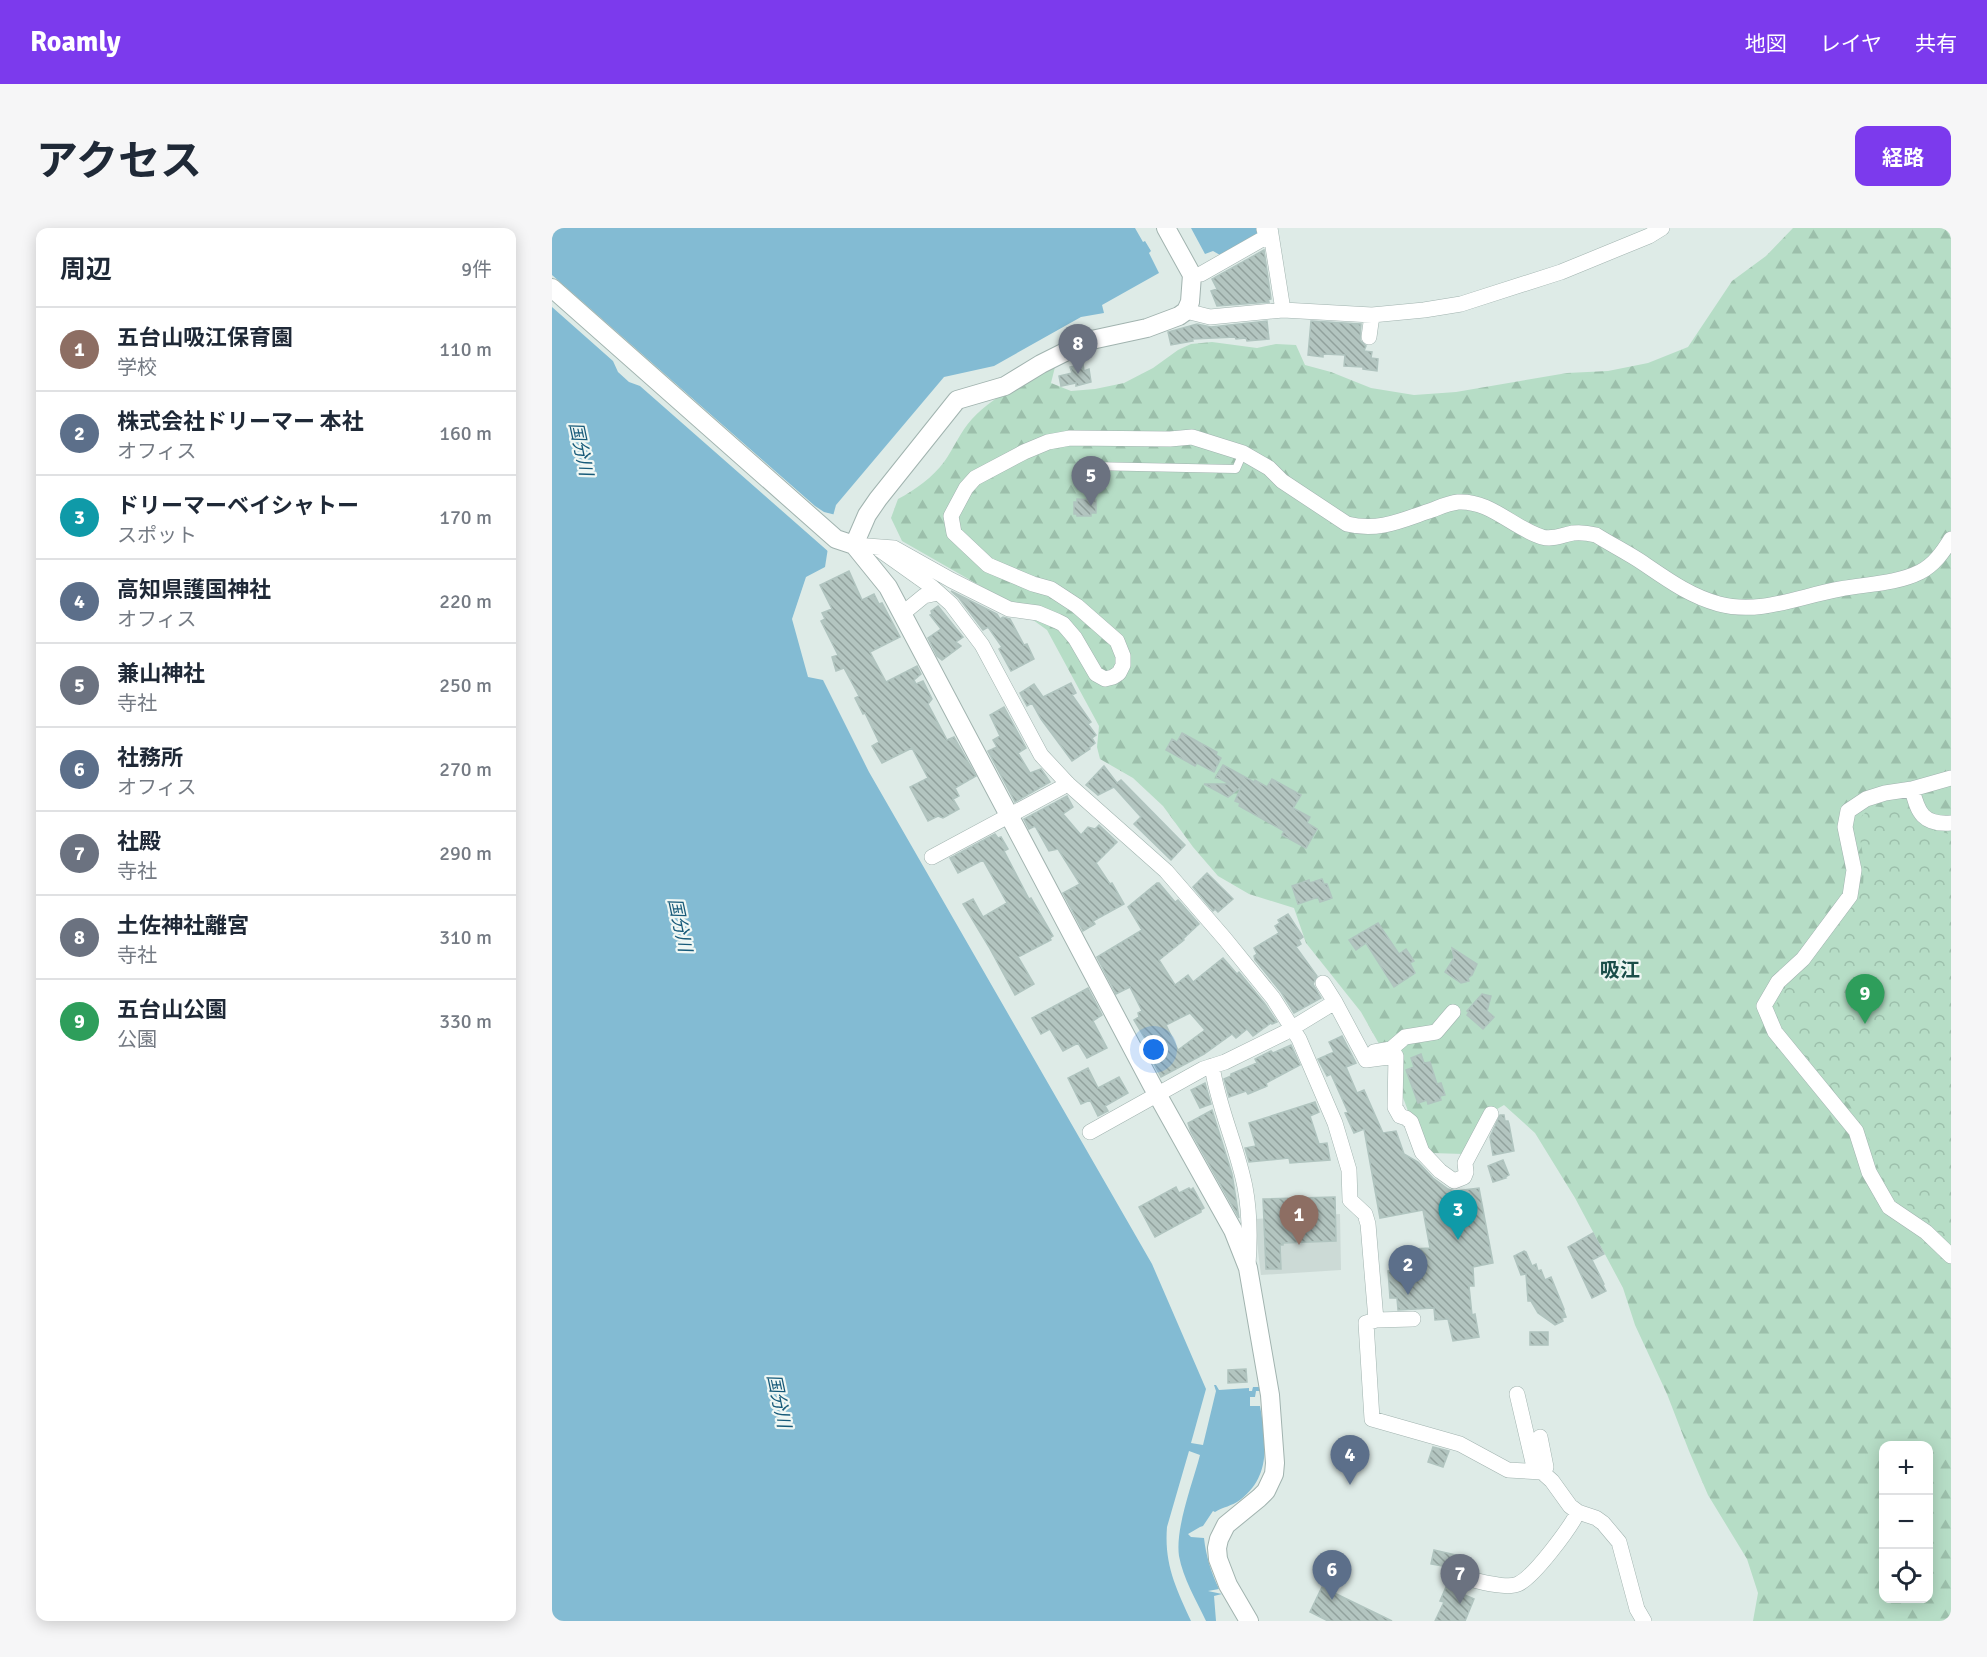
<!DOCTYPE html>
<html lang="ja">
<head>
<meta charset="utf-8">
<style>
  :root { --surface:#fff; --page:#f6f6f7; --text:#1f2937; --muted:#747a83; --line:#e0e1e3; --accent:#7c3aed }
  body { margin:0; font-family:Signika,"Noto Sans JP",sans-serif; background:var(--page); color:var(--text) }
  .controls { position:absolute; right:18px; bottom:18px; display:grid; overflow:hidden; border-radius:12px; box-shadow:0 3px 15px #0003 }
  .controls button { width:54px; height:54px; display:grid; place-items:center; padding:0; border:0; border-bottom:2px solid var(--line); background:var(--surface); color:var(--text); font:30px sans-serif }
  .you { position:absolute; left:602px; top:822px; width:21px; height:21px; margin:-15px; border:4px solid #fff; border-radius:50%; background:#1a73e8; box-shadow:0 0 0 9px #1a73e833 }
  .badge { display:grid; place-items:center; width:39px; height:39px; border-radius:50%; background:var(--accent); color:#fff; font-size:20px; font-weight:700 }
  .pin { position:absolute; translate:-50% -50px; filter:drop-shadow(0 2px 3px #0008) }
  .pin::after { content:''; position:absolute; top:32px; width:21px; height:18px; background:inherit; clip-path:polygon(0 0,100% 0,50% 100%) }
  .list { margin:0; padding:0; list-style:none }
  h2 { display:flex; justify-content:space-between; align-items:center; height:78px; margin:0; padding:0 24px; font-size:26px }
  h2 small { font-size:20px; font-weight:400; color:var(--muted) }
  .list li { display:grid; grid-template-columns:39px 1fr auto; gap:18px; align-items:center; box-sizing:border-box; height:84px; padding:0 24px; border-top:2px solid var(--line) }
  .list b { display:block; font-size:22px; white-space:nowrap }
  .list p { margin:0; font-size:20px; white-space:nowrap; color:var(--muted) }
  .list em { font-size:20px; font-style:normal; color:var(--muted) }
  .icon { flex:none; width:33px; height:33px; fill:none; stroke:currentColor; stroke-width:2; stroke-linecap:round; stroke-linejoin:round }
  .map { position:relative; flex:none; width:1399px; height:1393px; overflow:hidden; border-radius:12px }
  header { display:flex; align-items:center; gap:36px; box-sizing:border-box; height:84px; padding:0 30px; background:var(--accent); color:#fff }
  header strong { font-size:28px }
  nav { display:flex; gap:33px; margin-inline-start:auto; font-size:21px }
  .intro { display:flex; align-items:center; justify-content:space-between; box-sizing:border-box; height:144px; padding:0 36px }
  h1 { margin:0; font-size:42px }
  .button { padding:15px 27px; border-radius:12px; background:var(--accent); color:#fff; font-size:21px; font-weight:700 }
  main { display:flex; gap:36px; padding:0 36px }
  aside { flex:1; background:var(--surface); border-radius:12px; box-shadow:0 3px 15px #0003 }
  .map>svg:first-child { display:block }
  .built { fill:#ccdad6 }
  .forest { fill:url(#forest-firs); fill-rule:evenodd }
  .park { fill:url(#park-crowns) }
  .water { fill:#83bbd3 }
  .pier { fill:#deebe7 }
  .building { fill:url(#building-back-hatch); stroke:#b0c4bf; stroke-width:1.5; fill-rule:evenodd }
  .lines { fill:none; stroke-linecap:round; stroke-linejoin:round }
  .service-casing { stroke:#a1b3af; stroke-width:9 }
  .minor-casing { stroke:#a1b3af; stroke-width:16 }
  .tertiary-casing { stroke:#a1b3af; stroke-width:20 }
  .service { stroke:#fff; stroke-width:8 }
  .minor { stroke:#fff; stroke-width:15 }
  .tertiary { stroke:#fff; stroke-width:18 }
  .labels { text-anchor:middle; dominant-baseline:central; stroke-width:4.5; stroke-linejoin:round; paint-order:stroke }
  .water-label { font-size:18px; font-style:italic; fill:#175a79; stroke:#eff7f4 }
  .quarter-label { font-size:20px; font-weight:bold; fill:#1a4d49; stroke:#eff7f4 }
</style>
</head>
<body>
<header>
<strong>Roamly</strong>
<nav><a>地図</a><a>レイヤ</a><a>共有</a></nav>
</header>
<div class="intro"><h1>アクセス</h1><a class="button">経路</a></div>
<main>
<aside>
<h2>周辺<small>9件</small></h2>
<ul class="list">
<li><span class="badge" style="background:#8d6e63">1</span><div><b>五台山吸江保育園</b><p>学校</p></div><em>110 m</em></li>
<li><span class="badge" style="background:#5c6f8a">2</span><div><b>株式会社ドリーマー 本社</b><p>オフィス</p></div><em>160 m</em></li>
<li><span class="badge" style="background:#0f9aa8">3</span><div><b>ドリーマーベイシャトー</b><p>スポット</p></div><em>170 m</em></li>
<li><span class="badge" style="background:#5c6f8a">4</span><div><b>高知県護国神社</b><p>オフィス</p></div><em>220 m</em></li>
<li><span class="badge" style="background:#6b7280">5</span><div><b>兼山神社</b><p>寺社</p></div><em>250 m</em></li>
<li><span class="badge" style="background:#5c6f8a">6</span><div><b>社務所</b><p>オフィス</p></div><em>270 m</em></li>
<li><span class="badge" style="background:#6b7280">7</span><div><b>社殿</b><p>寺社</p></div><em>290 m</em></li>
<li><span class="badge" style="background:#6b7280">8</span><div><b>土佐神社離宮</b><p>寺社</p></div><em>310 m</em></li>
<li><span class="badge" style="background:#2e9e5b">9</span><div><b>五台山公園</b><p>公園</p></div><em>330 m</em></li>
</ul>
</aside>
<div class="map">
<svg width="1399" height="1393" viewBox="0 0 1399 1393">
  <defs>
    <pattern id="forest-firs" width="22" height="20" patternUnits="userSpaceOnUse" patternTransform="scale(1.5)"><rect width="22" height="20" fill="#b6ddc6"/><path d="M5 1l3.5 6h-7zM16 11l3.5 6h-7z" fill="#9cbfab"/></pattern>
    <pattern id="park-crowns" width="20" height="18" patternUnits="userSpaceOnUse" patternTransform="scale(1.5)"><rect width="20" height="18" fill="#b6ddc6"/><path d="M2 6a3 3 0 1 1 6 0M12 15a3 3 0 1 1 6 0" fill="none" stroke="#9cbfab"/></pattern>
    <pattern id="building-back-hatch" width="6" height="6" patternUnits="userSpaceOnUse" patternTransform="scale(1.5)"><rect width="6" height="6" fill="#b3c5c0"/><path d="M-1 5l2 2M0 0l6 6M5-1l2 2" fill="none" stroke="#91a19d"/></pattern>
  </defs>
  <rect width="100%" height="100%" fill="#deebe7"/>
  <path class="built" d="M788 986 789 1042 709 1047 702 991Z"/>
  <path class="forest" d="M1241 0H1399V1393H1201L1206 1365 1195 1331 1156 1267 1137 1223 1115 1166 1083 1097 1071 1060 1023 970 983 905 952 877 930 890 911 926 879 925 869 918 846 856 831 823 809 784 754 715 742 680 697 666 666 648 641 619 611 578 581 550 548 531 545 519 547 498 495 402 453 372 350 313 339 290 346 271C363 262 381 249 392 234 402 220 408 204 420 191 442 167 476 152 504 135L499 155 519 163 543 161 572 155 601 140 626 122 639 116 660 114 705 120 724 116 744 117 753 137 779 144 819 160 862 167 904 164 1015 145 1056 143 1096 135 1136 119 1180 53 1214 28ZM1332 1218H1376V1370H1332Z"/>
  <path class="park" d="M1319 578 1346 581 1369 598 1397 606 1399 605V1014L1377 997 1331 955 1319 915 1298 877 1234 811 1222 780 1240 748 1311 661 1312 633 1305 594Z"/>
  <path class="water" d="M0 0H583L591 14 593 13 599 23 597 25 607 45 550 77 552 85 529 89 442 138 392 149 284 277 281 288 273 339 254 349 240 391 256 449 271 452 317 544 600 1036 654 1161 639 1215 651 1217 664 1163 662 1157H664L667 1162 697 1160V1163H700L701 1159H709V1163H704L703 1169H698V1178H708C714 1212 720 1248 688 1272 680 1278 671 1279 663 1284L661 1283 651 1298 648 1299 636 1306 639 1309 652 1310C654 1328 659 1344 667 1361L656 1363 670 1366 662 1368 664 1393H654C644 1372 631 1350 627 1328 623 1300 641 1254 648 1227L637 1223 615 1299C612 1336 624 1360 639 1393H0Z
    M639 0H706L710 7 668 27 661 23 653 26Z"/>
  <path class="pier" d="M0 47 263 278 272 284 284 287 278 325 88 158 77 154 66 144 61 133 0 79Z"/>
  <path class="building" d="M712 22 719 71 716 72 717 74 665 78 659 63 665 61 660 51Z
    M715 93 717 111 695 113 694 110 684 111 683 109 640 111 641 113 619 117 616 104 645 96 659 99Z
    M759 93 809 96 808 112 814 118 812 123 820 124 819 130 826 131 825 143 811 141V139L792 138 793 127 771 126V129L756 127Z
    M531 136 532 143 537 141 539 154 524 158V155L509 158 507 148 520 145 518 139Z
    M525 271 544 272V285H539V288H525V286H522V274H525Z
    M297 343 310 372 322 366 327 376 330 375 348 409 318 424 334 454 365 438 369 446 362 452 364 456 371 453 380 471 376 476 395 512 402 509 424 548 403 560 407 568 401 571 407 581 391 590 386 588 376 593 358 559 376 550 360 520 330 535 320 518 327 514 313 485 311 486 303 470 307 468 292 440 284 443 280 429 286 427 269 393 273 391 270 385 280 381 268 357Z
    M399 363 445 386 448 391 451 389 458 391 472 417 475 416 482 431 459 443 447 421 450 419 436 399 431 402 407 370Z
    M386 378 411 409 404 414 409 418 390 432 385 428 376 410 389 401 378 387 380 386 379 383Z
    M519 455 524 465 520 467 539 494 536 496 544 507 540 510 543 515 537 520 538 521 520 533 489 491 480 475 475 478 468 465 482 456 491 469Z
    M452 479 474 520 466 525 478 545 489 541 498 554 463 574 436 523 445 519 441 512 448 508 438 487Z
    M630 505 665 524 664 527 669 530 662 544 645 535 643 538 614 522 620 511 625 514Z
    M671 537 702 554 703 552 715 559 720 551 749 567 741 580 758 589 755 595 765 601 754 620 730 607 732 603 687 578 688 575 683 573 689 559 676 569 652 556H678L664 549Z
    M552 538 565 555 569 552 633 617 619 632 582 596 589 589 562 559 546 567 534 557Z
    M515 568 521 579 511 586 529 607 536 599 543 601 547 597 565 614 544 635 558 656 560 655 572 676 541 693 543 696 531 703 511 665 528 656 506 621 497 623 483 598 477 601 472 591Z
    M443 606 446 610 449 609 456 621 452 623 477 671 479 670 501 708 498 710 499 712 466 729 482 756 463 767 437 719 411 676 421 671 431 689 455 675 431 632 406 645 398 630Z
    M655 645 681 671 666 684 663 681 661 683 641 659Z
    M770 651 772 656H775L780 670 768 674 766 669 746 676 740 658 757 652 758 655Z
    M605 655H607L623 674 626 672 647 696 631 711 632 712 607 732 623 757 636 747 641 754 671 730 685 746 687 744 713 776 725 794 720 796 719 795 701 808 695 801 684 810 680 806 652 826 609 849 591 815 594 812 582 792 587 789 586 785 590 783 578 759 564 766 545 729 590 702 576 679ZM638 785 653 802 626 822 614 797Z
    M736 686 751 709 747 712 749 716 744 719 765 748 761 756 769 770 742 785 729 764 703 732 702 728 705 726 702 720 727 705 723 698 728 695 726 692Z
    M826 695 847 726 854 721 862 733 858 735 863 745 842 759 814 715 804 722 797 712Z
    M900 720 925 736 920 747 916 750 917 753 909 755 893 744 902 730Z
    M536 760 550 787 541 793 555 820 535 830 526 815 511 823 498 801 489 806 480 790Z
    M930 766 939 768 935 783 942 789 931 801 915 787 917 784 915 783Z
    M790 808 804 835 794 839 805 865 812 862 831 905 844 903 852 926 866 934 881 950 896 961 903 963 927 960 941 1035 921 1039 922 1058H917L920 1087 923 1086 927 1109 901 1113 896 1091 883 1092 882 1080 846 1082 845 1070H838L836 1043 846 1042 844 1022 878 1020 871 982 828 990 812 901 802 905 793 885 796 884 779 846 775 848 766 831 782 824 777 814Z
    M739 817 748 837 714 855 715 858 696 866 694 863 677 869 672 851 679 848V846L705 835 703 831 719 823 721 825Z
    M869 826 872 835 878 834 885 856 889 855 893 867 888 868 889 872 876 876 875 872 866 875 854 842 862 839 859 830Z
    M536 840 546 860 567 849 576 865 553 878 556 883 546 888 538 872 529 876 516 850Z
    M653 855 659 876 648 880 639 862Z
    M763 874 767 884 758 888 767 916 775 915 778 932 738 935 737 930 697 934 693 920 704 918 697 895Z
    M660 882 680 946 687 990 639 904 636 895Z
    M948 887H952L953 893H956L957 896 962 923 941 927 938 909Z
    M951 932 957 947 953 949 954 950 941 954 936 938Z
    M624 959 627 965 637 960 639 962 641 960 652 980 649 982V984L603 1009 587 979Z
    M783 969 784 1013 731 1015V1017H728L729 1041H714L711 971Z
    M1041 1005 1052 1026 1040 1032 1052 1056 1051 1057 1054 1063 1040 1070 1016 1019Z
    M972 1023 974 1024 980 1038 984 1036 986 1043 989 1042 993 1052 999 1049 1012 1081H1011L1014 1089 1010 1090 1011 1093 1003 1097 986 1085 979 1073H976L974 1046 969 1047 962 1028Z
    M978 1104H996V1117H978Z
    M694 1141 695 1154 676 1155V1142Z
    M881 1219 897 1223 891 1239 876 1234Z
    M882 1322 904 1327 901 1340 879 1336Z
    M770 1359 840 1393H776L758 1384Z
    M894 1359 922 1371 913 1393H883L892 1374 888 1373Z"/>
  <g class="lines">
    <g class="service-casing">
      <path id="service" d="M528 242 537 238 684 241 691 225"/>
    </g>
    <g class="minor-casing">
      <path id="minor" d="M718 0 731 82
        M649 46 714 9 712 1 715 0
        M634 83 658 89 731 82 820 87 872 82 909 76 1009 44 1097 8 1110 0
        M817 109 820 87
        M302 317 342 320 399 352 457 381 486 385 505 393 511 396 523 410 544 446 553 451 561 449 567 445 571 437V428L565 413 525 378 499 361 481 356 436 337 402 305 399 288 414 260 423 250 472 224 496 214 518 210 618 211 640 209 691 225 717 240 730 253 795 296C827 304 850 292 880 282 888 279 897 275 906 274 938 272 961 300 990 309 1001 312 1010 307 1021 305 1029 304 1036 305 1044 307 1060 317 1076 325 1091 335 1116 352 1138 368 1167 376 1208 387 1248 368 1288 361 1314 356 1344 356 1368 344 1382 337 1391 324 1399 311
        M328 322 380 359 399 376 430 417 489 527 516 556 614 643 673 711 721 770 747 811 783 895 797 942 798 972 813 986 816 996 824 1092 814 1095 820 1191 908 1216 956 1242 990 1244 1000 1253 1018 1278 1026 1284 1044 1290 1051 1295 1067 1314 1085 1381 1092 1393
        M350 386 372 368 386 365
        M1399 550 1360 561 1333 565 1314 571 1296 583 1293 599 1302 642 1298 668 1251 731 1226 754 1212 778 1223 804 1304 903 1317 944 1337 979 1374 1004 1399 1028
        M1360 561C1366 585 1371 597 1399 595
        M380 629 516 556
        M783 774 814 832 844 828 843 879 848 888 854 890 859 894 870 924 888 943 902 953 912 949 914 944 913 935 939 886
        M822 824 839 821 853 809 884 804 901 784
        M660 838C666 879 685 918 693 959 698 985 698 1010 696 1037
        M538 904 651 841 673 834 732 805 783 774 771 755
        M824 1092 861 1091
        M965 1166 983 1243
        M988 1209 994 1239 990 1244
        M906 1348C920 1351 953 1362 966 1356 982 1349 1018 1300 1026 1284"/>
    </g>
    <g class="tertiary-casing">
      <path id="tertiary" d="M0 60 284 311 302 317 336 359 600 857 681 1002 696 1040 718 1167 723 1235 722 1246 714 1263 707 1270 674 1297 667 1311 665 1320 666 1331 676 1357 697 1393
        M302 317 315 287 326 271 405 172 453 158 489 136 535 113 595 100 627 88 634 83 638 74 640 47 614 0"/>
    </g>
    <use href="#service" class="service"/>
    <use href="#minor" class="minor"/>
    <use href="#tertiary" class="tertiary"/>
  </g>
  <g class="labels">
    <g class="water-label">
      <text transform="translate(29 221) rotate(78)">国分川</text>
      <text transform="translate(128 697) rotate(78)">国分川</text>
      <text transform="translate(227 1173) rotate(78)">国分川</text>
    </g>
    <g class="quarter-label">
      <text x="1068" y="742">吸江</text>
    </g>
  </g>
</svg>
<div class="controls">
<button>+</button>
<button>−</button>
<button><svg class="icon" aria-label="locate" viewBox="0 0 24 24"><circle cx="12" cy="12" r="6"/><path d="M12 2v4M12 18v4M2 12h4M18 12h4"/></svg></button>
</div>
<div class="you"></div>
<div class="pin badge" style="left:747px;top:1017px;background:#8d6e63">1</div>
<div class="pin badge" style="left:856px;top:1067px;background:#5c6f8a">2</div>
<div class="pin badge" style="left:906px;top:1012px;background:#0f9aa8">3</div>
<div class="pin badge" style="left:798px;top:1257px;background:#5c6f8a">4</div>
<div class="pin badge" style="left:539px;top:278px;background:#6b7280">5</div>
<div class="pin badge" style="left:780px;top:1372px;background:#5c6f8a">6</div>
<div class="pin badge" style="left:908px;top:1376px;background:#6b7280">7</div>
<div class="pin badge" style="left:526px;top:146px;background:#6b7280">8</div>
<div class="pin badge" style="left:1313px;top:796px;background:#2e9e5b">9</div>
</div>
</main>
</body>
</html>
